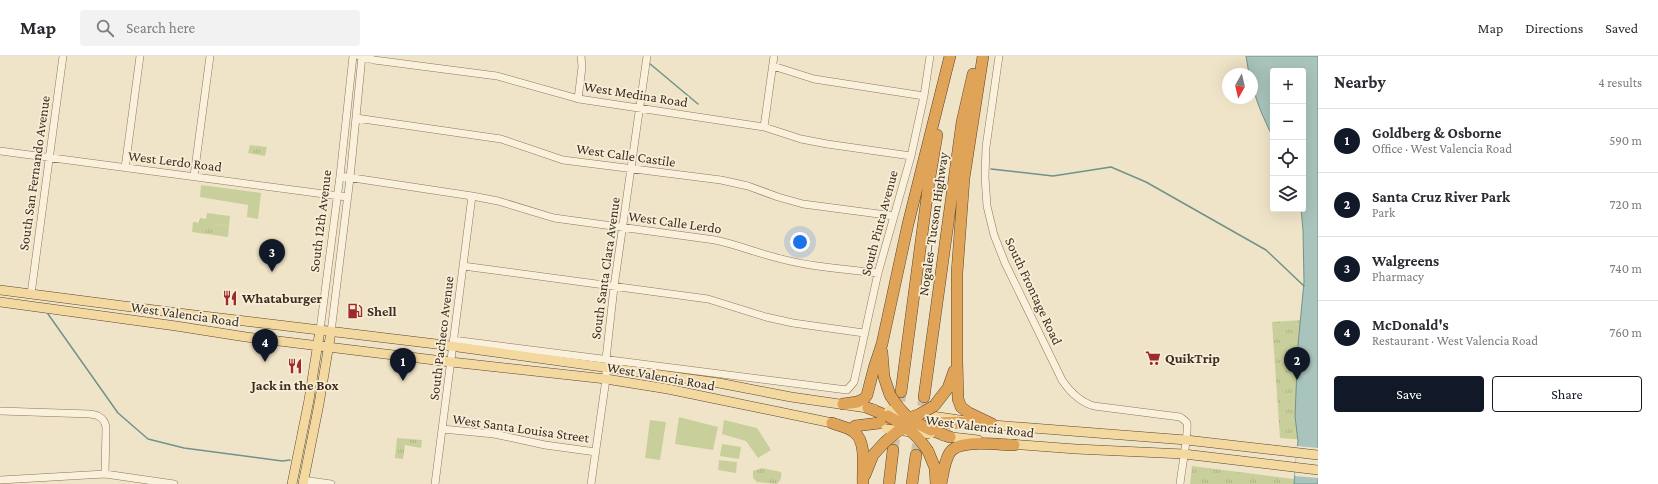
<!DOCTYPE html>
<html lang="en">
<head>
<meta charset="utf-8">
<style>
  :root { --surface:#fff; --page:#f2f2f3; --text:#2b2b33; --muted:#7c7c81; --line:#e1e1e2; --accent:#111827 }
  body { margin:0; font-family:"Crimson Pro",serif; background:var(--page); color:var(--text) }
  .controls { position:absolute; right:12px; top:12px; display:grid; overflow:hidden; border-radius:4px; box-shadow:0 4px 16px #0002 }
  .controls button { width:36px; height:36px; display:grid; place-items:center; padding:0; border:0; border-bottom:1px solid var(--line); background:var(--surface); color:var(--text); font:20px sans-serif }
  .compass { position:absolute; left:1222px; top:12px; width:36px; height:36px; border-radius:50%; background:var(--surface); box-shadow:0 4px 16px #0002; rotate:188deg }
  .you { position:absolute; left:800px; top:186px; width:14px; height:14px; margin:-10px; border:3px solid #fff; border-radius:50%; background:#1a73e8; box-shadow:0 0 0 6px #1a73e833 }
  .badge { display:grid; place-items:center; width:26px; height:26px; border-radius:50%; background:var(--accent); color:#fff; font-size:13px; font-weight:700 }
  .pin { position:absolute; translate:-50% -33px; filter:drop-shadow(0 1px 2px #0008) }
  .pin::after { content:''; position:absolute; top:21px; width:14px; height:12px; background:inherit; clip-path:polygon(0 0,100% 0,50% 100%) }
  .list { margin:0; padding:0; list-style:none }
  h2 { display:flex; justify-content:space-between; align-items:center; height:52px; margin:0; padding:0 16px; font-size:17px }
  h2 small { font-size:13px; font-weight:400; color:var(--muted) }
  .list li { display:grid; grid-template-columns:26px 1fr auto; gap:12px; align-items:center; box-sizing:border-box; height:64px; padding:0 16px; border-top:1px solid var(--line) }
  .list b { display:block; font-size:15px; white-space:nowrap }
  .list p { margin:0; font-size:13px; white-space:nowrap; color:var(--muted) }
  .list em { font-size:13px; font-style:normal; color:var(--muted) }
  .actions { display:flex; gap:8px; padding:12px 16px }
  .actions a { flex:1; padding:9px 0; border:1px solid var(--accent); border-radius:4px; text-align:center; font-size:14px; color:var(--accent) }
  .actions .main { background:var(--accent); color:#fff }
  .icon { flex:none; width:22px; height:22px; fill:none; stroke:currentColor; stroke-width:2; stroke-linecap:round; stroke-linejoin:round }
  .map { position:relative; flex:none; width:1318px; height:428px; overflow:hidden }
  header { display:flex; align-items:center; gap:24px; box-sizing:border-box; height:56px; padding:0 20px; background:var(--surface); border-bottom:1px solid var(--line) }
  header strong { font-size:19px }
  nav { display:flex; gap:22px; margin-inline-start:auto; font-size:14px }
  .search { width:280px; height:36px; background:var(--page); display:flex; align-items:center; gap:10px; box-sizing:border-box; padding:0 14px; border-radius:4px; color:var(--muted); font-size:15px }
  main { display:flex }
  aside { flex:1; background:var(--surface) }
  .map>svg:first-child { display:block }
  .grass { fill:url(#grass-tufts) }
  .pitch { fill:#c9cf9b }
  .water { fill:#a9c4bc; stroke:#6f938a }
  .pier { fill:#f0e4c8 }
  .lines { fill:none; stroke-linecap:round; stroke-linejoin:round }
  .stream { stroke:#6f938a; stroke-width:1.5 }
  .highway-tunnel { stroke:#ccc0a6; stroke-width:11; stroke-dasharray:11 5.5; stroke-linecap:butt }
  .minor-casing { stroke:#8d765c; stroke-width:8 }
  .major-casing { stroke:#5b4430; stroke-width:10 }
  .highway-casing { stroke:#5b4430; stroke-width:12 }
  .minor { stroke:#faf1dc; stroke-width:7 }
  .major { stroke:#f3d9a0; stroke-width:9 }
  .highway { stroke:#e0a458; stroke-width:11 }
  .major-bridge-casing { stroke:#5b4430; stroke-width:10; stroke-linecap:butt }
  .highway-bridge-casing { stroke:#5b4430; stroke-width:12; stroke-linecap:butt }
  .major-bridge { stroke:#f3d9a0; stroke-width:9 }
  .highway-bridge { stroke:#e0a458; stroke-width:11 }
  .labels { text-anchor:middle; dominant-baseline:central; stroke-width:3.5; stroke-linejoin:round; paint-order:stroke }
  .street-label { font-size:14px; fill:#3d2e20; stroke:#f7eed8 }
  .poi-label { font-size:14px; font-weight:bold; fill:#3d2e20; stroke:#f7eed8; text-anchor:start }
</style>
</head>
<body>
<header>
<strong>Map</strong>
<div class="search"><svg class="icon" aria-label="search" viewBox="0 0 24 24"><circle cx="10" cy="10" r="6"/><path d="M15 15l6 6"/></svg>Search here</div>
<nav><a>Map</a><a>Directions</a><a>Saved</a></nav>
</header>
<main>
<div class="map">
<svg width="1318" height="428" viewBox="0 0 1318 428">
  <defs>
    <pattern id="grass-tufts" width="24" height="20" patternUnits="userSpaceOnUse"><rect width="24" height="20" fill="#c9cf9b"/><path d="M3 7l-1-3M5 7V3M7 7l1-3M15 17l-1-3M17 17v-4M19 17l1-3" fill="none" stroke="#aeb285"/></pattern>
  </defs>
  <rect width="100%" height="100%" fill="#f0e4c8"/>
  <path class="grass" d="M250 89 267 91 265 100 248 97Z
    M207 157 215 158 214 168 229 170 228 181 192 176 193 166 199 167 200 162 206 163Z
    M1318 263V385L1280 382 1272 266Z
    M397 382 422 384 421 392 405 389 403 403 395 402Z
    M1192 410 1318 426V428H1190Z
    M762 412 781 416C782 421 781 424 777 428L757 426 753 422V415Z"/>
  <path class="pitch" d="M201 129 261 137 258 163 247 161 248 149 200 141Z
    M215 158 230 160 229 170 213 168Z
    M679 361 718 371 713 394 675 388Z
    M650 364 666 366 660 404 645 402Z
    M724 364 757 372 771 394 758 402 746 385 722 378Z
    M722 388 741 391 739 403 720 400Z
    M719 404 737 406 736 417 718 414Z"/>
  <path class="water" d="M1246 0H1318V428H1294L1298 385 1295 360 1298 289 1304 226 1303 174 1301 153H1303V15H1273V82C1264 62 1252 40 1252 18H1249Z"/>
  <path class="pier" d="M1297 390 1318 392V422L1295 420Z"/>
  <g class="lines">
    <path class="stream" d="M649 7 698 48
      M991 113 1053 120 1111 111 1146 126 1266 194 1304 230
      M48 258 118 357 148 383 184 392 282 405 290 404"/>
    <path class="highway-tunnel" d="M893 394 901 336
      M916 399 924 341"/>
    <g class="minor-casing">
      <path id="minor" d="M359 0 374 4 497 20 579 43 764 71 801 83 827 88 911 100
        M999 0 986 91 985 121 987 150 994 179 1005 207 1062 324C1070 336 1080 346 1094 350L1180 361C1183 363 1185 364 1187 367 1189 374 1181 417 1180 428
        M773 10 814 23 924 40
        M578 43 582 11 581 0
        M356 62 501 83 563 104 721 124 748 130 778 141 803 148 894 160
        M764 71 774 0
        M0 95 347 141
        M125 112 140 0
        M194 120 210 0
        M340 120 472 140 498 145 554 162 715 184C735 188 754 196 774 201 808 211 843 213 878 217
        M463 210 708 243 766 261 793 267 864 277
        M31 238 63 0
        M320 274 340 120 353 0
        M331 276 350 122 362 0
        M453 284 847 334 854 326 878 217 911 100 924 40 930 0
        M0 355 90 358C99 359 105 362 106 372L105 418
        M442 373 494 378 545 389 596 396
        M0 424 105 418 174 428
        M303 424 331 428
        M435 428 472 140
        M591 428 606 323V303L614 231 647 0"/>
    </g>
    <g class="major-casing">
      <path id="major" d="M0 234 178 257 436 288 719 327 791 341 874 353
        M0 246 176 270 246 281 451 306 606 323 668 333 837 368
        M932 360 993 369 1186 384 1318 399
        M943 380 978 384
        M1009 388 1076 393 1184 398 1318 414
        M292 428 309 344 320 274
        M303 428 319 348 331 276"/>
    </g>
    <g class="highway-casing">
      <path id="highway" d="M983 0 964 122 957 217V305L958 343 961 351 969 357 992 368
        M882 296 884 321 890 339
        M901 336 929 126 937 79
        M924 341 962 66 973 18
        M843 348 857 346 864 343 867 339 874 312 882 288 908 168 950 0
        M934 350 948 332 954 315
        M868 352 888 360
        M832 367C839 370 849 371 855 377 867 387 862 413 863 428
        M931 367 969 366
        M855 370 887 366
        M931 374 950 381
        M928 395 935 412 936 428
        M865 419 873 399 885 386
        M889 428 893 394
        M912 428 916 399
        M941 428C943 419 944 407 949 398 956 382 999 389 1014 389"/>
    </g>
    <use href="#minor" class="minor"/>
    <use href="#major" class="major"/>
    <use href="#highway" class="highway"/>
    <g class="major-bridge-casing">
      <path id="major-bridge" d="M889 354 901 356
        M886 373 930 378"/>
    </g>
    <g class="highway-bridge-casing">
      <path id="highway-bridge" d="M890 339C903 359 909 364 931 374
        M888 360C904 369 917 378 928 395
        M904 364 920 358 934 350
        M885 386 898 375 911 370"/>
    </g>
    <use href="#major-bridge" class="major-bridge"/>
    <use href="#highway-bridge" class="highway-bridge"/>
  </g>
  <defs>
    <g id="restaurant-bare" transform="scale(1.2)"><path d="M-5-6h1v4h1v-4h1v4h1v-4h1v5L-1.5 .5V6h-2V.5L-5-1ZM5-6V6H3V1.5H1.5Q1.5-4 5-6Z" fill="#9e2a2b" stroke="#f7eed8" stroke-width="2.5" paint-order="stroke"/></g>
    <g id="fuel-bare" transform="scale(1.2)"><path d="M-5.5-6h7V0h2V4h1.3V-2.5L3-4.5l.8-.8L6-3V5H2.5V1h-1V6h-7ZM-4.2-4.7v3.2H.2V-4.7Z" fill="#9e2a2b" stroke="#f7eed8" stroke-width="2.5" paint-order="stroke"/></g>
    <g id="supermarket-bare" transform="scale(1.2)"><path d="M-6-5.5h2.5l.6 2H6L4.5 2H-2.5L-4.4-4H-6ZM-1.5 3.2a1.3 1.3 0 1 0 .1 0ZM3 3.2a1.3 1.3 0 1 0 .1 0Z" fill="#9e2a2b" stroke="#f7eed8" stroke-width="2.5" paint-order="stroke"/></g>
  </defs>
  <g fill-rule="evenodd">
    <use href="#restaurant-bare" x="230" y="242"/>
    <use href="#fuel-bare" x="355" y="255"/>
    <use href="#supermarket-bare" x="1153" y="302"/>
    <use href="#restaurant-bare" x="295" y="310"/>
  </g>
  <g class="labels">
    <g class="street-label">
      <text transform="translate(636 38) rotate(9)">West Medina Road</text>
      <text transform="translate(626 99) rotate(8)">West Calle Castile</text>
      <text transform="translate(175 105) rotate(7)">West Lerdo Road</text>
      <text transform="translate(34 117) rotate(-82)">South San Fernando Avenue</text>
      <text transform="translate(320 165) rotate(-83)">South 12th Avenue</text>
      <text transform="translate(675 166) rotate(8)">West Calle Lerdo</text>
      <text transform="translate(879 167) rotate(-75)">South Pinta Avenue</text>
      <text transform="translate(933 168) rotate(-82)">Nogales–Tucson Highway</text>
      <text transform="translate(605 212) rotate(-82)">South Santa Clara Avenue</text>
      <text transform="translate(1034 235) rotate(65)">South Frontage Road</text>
      <text transform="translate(185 258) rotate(8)">West Valencia Road</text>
      <text transform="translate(441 282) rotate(-83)">South Pacheco Avenue</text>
      <text transform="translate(661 320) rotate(10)">West Valencia Road</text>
      <text transform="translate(980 370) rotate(7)">West Valencia Road</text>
      <text transform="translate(521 372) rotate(8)">West Santa Louisa Street</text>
    </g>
    <g class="poi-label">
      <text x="242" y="242">Whataburger</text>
      <text x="367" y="255">Shell</text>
      <text x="1165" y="302">QuikTrip</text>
      <text x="295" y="329" text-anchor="middle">Jack in the Box</text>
    </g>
  </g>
</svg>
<div class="controls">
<button>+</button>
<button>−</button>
<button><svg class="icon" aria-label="locate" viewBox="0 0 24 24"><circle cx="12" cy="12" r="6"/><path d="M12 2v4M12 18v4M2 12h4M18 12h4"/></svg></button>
<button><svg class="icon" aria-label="layers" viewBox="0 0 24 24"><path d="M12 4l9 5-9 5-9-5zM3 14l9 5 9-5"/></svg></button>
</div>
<svg class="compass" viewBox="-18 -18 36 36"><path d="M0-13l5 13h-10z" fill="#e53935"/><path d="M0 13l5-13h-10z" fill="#7c7c81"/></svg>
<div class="you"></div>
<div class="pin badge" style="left:403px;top:325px">1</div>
<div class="pin badge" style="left:1297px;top:324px">2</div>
<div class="pin badge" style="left:272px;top:216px">3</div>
<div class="pin badge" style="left:265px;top:306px">4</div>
</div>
<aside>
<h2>Nearby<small>4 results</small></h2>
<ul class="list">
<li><span class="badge">1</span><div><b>Goldberg &amp; Osborne</b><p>Office · West Valencia Road</p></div><em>590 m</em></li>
<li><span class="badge">2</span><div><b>Santa Cruz River Park</b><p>Park</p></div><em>720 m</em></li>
<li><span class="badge">3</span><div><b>Walgreens</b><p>Pharmacy</p></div><em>740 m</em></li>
<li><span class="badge">4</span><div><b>McDonald's</b><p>Restaurant · West Valencia Road</p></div><em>760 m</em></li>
</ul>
<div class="actions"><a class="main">Save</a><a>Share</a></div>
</aside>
</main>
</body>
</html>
